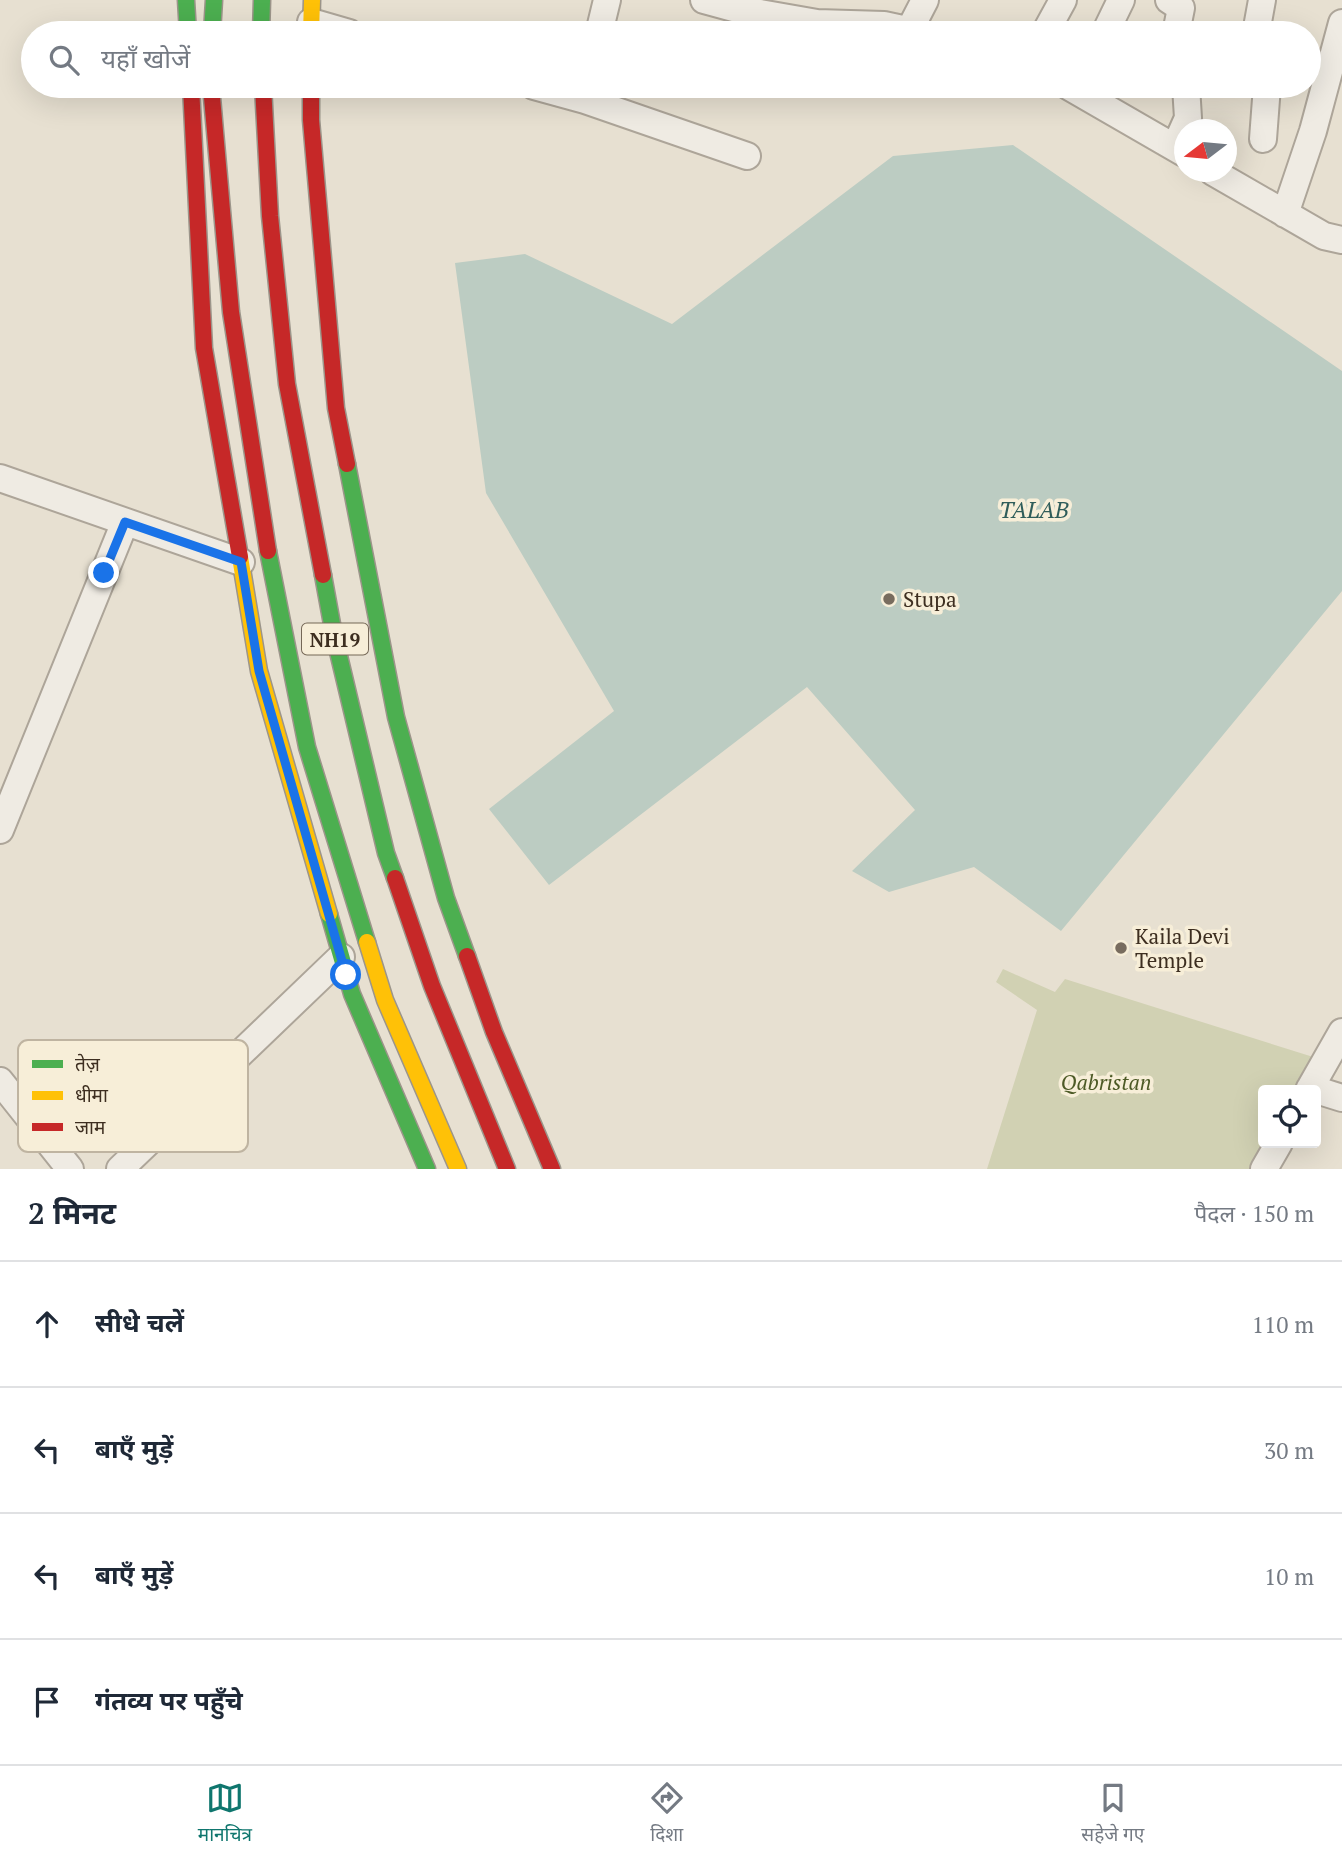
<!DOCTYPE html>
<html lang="hi">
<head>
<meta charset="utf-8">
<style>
  :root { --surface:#fff; --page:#f2f2f3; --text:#1f2937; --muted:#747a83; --line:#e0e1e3; --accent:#0f766e }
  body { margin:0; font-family:"PT Serif","Noto Sans Devanagari",serif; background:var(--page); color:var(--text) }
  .controls { position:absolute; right:21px; bottom:21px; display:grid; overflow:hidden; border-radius:7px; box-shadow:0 7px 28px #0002 }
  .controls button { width:63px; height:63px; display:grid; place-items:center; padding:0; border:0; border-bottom:2px solid var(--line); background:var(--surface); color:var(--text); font:35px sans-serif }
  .compass { position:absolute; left:1174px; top:119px; width:63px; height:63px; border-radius:50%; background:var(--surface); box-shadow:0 7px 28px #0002; rotate:254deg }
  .stop { position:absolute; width:21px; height:21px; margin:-16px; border:5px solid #1a73e8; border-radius:50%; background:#fff }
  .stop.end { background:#1a73e8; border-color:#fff; box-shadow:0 2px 7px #0008 }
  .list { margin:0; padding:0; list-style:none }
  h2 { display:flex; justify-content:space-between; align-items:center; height:91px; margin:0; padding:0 28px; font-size:30px }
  h2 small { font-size:23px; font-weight:400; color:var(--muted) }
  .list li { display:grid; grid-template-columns:46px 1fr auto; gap:21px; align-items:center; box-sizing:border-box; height:126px; padding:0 28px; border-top:2px solid var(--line) }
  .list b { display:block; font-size:26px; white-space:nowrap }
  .list em { font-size:23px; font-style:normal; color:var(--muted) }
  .icon { flex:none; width:38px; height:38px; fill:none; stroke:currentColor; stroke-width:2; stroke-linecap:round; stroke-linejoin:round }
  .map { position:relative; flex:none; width:1342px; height:1169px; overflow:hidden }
  .search { position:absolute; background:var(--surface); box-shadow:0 7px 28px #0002; left:21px; right:21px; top:21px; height:77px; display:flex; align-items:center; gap:18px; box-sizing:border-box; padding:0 24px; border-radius:38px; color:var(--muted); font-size:26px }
  .sheet { height:595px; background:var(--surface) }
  nav { display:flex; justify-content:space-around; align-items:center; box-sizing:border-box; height:98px; border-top:2px solid var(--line); background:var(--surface); font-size:19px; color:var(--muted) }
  nav a { display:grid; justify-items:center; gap:4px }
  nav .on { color:var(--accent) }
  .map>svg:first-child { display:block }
  .cemetery { fill:#d1d1b3 }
  .water { fill:#bcccc2 }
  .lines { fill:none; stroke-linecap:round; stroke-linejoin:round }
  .street-casing { stroke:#ada599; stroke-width:30 }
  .fast-casing { stroke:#9c958a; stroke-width:19 }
  .slow-casing { stroke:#9c958a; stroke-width:19 }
  .jam-casing { stroke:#9c958a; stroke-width:19 }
  .street { stroke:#efebe3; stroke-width:26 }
  .fast { stroke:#4caf50; stroke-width:16 }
  .slow { stroke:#ffc107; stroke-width:16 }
  .jam { stroke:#c62828; stroke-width:16 }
  .route { stroke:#1a73e8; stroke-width:9 }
  .poi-dot { fill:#786c5e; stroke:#f7eed8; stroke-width:2.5 }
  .labels { text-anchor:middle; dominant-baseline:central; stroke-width:7; stroke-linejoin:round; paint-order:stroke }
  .shield { fill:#f7eed8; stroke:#756857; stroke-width:2 }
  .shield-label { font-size:19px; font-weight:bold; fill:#3d2e20 }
  .poi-label { font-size:21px; fill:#3d2e20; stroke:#f7eed8; text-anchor:start }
  .park-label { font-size:21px; font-style:italic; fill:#4d5a26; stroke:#f7eed8 }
  .water-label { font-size:23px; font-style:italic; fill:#2f5d5a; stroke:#f7eed8 }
  .key { fill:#f7eed8; stroke:#bfb4a1; stroke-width:2 }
  .key-label { font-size:19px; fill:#3d2e20 }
</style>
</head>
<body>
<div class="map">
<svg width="1342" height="1169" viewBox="0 0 1342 1169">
  <rect width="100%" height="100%" fill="#e7e0d1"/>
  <path class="cemetery" d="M1003 969 1055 992 1065 979 1326 1061 1311 1090H1263V1143H1284L1270 1169H987L1037 1010 996 982Z"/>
  <path class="water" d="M1013 145 1342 371V591L1061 931 974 867 889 892 852 871 915 810 807 687 549 885 489 809 614 711 486 493 455 263 525 254 672 324 893 156Z"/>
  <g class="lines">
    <g class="street-casing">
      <path id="street" d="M704 0 737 9 817 23 884 25 921 33
        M1169 0 1181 8 1176 33
        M311 22 349 33
        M909 31 925 0
        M599 33 607 0
        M1045 33 1063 0
        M1105 33 1121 0
        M1256 33 1262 0
        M534 86 585 100 586 86
        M1068 86 1184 153
        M585 100 747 156
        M1263 139 1267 86
        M1175 147 1188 118 1186 86
        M1213 172 1324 236 1342 240
        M1285 214 1313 131 1342 23
        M0 478 241 562
        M0 830 125 522
        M0 1081 70 1169
        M1310 1088 1342 1098
        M1309 1090 1342 1032
        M120 1169 341 957
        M1264 1169 1279 1143"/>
    </g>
    <g class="fast-casing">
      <path id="fast" d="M186 0 188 33
        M212 33 214 0
        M261 33 262 0
        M347 464 396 717 446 898 467 956
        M268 551 307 747 367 942
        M323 575 334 635 386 853 395 878
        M329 914 352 994 427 1169"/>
    </g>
    <g class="slow-casing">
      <path id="slow" d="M311 33 312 0
        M240 557 259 671 329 914
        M367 942 385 1000 458 1169"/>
    </g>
    <g class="jam-casing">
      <path id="jam" d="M191 86 204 348 240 557
        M211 86 231 312 268 551
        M263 86 270 216 287 384 323 575
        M311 86V120L336 408 347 464
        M395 878 432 986 507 1169
        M467 956 494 1032 552 1169"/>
    </g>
    <use href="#street" class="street"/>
    <use href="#fast" class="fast"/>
    <use href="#slow" class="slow"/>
    <use href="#jam" class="jam"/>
  </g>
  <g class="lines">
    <path class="route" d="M104 573 125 522 241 562 259 671 346 975"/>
  </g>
  <g class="poi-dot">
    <circle cx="889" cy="599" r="7"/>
    <circle cx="1121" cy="948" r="7"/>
  </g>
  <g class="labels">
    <rect class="shield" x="302" y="623.5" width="66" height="31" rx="5"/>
    <g class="shield-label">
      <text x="335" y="639">NH19</text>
    </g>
    <g class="poi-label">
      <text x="903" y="599">Stupa</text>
      <text x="1135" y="936">Kaila Devi<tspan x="1135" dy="24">Temple</tspan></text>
    </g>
    <g class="park-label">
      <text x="1106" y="1082">Qabristan</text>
    </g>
    <g class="water-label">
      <text x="1034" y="509">TALAB</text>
    </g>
  </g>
  <rect x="18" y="1040" width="230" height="112" rx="10" class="key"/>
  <rect x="32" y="1060" width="31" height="8" fill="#4caf50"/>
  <rect x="32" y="1091" width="31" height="9" fill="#ffc107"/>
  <rect x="32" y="1123" width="31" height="8" fill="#c62828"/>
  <g class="key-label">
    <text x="75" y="1071">तेज़</text>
    <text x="75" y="1102">धीमा</text>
    <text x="75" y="1134">जाम</text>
  </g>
</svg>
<div class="controls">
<button><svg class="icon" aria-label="locate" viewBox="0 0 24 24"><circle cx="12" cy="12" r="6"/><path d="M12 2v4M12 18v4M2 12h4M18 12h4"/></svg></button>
</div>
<svg class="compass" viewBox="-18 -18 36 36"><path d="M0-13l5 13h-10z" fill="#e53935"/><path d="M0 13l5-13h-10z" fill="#747a83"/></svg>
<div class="stop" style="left:346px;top:975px"></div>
<div class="stop end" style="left:104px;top:573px"></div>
<div class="search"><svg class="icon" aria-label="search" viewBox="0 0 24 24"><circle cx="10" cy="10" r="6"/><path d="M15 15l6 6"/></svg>यहाँ खोजें</div>
</div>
<section class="sheet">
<h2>2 मिनट<small>पैदल · 150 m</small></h2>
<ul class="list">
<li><svg class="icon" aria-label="ahead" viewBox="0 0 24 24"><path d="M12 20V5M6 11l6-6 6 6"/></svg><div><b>सीधे चलें</b></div><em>110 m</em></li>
<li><svg class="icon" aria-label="left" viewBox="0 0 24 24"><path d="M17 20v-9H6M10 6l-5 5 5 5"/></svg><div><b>बाएँ मुड़ें</b></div><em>30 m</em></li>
<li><svg class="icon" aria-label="left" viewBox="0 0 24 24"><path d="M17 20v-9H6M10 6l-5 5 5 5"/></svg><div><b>बाएँ मुड़ें</b></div><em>10 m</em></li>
<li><svg class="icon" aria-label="arrive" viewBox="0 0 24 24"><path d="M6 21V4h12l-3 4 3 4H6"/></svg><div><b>गंतव्य पर पहुँचे</b></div></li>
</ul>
</section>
<nav>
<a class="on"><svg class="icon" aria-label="map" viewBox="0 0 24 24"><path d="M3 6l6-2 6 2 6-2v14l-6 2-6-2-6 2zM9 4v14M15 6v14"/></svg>मानचित्र</a>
<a><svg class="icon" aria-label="directions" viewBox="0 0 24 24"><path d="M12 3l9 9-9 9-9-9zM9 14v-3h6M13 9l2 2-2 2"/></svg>दिशा</a>
<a><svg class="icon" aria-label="saved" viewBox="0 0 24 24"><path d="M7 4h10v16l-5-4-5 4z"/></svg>सहेजे गए</a>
</nav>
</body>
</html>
